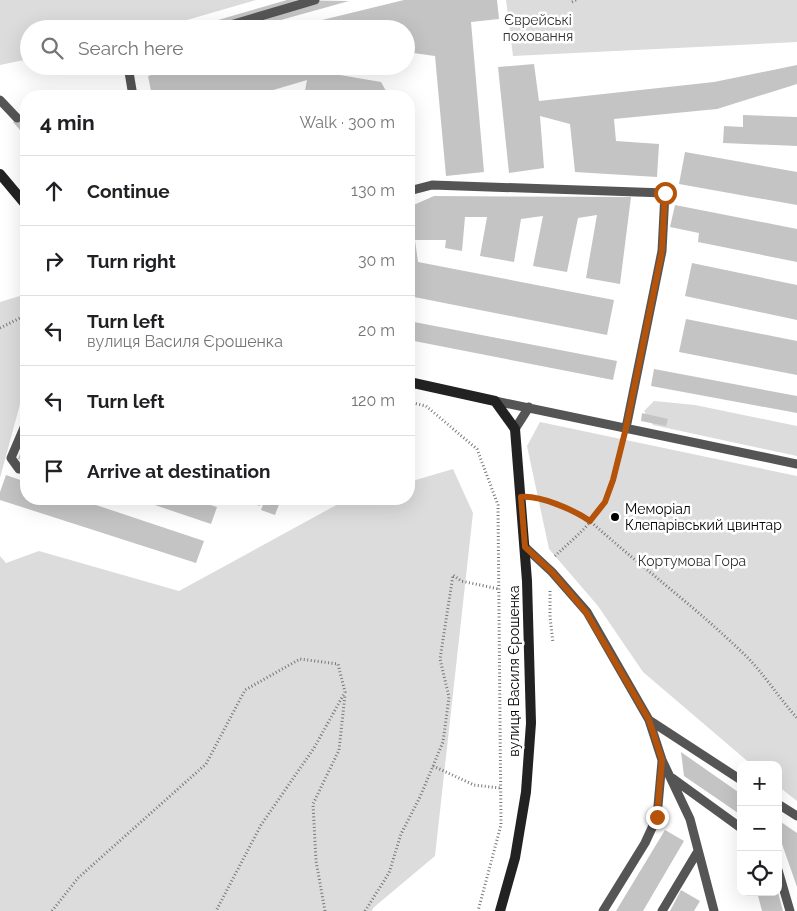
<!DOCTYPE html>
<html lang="en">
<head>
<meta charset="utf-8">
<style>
  :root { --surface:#fff; --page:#f6f6f6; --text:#202124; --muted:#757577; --line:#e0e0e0 }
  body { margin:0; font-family:Raleway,sans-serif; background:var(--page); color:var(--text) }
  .controls { position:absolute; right:15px; bottom:15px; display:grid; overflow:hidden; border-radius:10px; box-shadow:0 5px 20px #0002 }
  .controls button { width:45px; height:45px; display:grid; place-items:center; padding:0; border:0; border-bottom:1px solid var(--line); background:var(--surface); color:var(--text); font:25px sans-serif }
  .stop { position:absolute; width:15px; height:15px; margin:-11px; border:4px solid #b45309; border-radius:50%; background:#fff }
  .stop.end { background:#b45309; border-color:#fff; box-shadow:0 1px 5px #0008 }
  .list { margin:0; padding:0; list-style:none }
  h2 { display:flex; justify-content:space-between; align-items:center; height:65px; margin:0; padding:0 20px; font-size:21px }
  h2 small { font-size:16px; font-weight:400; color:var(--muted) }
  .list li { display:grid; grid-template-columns:32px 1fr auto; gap:15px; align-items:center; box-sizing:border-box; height:70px; padding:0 20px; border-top:1px solid var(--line) }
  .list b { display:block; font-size:19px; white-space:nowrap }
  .list p { margin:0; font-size:16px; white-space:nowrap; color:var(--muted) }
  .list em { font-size:16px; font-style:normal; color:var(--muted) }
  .icon { flex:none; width:28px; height:28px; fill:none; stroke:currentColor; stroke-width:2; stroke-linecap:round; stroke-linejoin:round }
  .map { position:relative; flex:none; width:797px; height:911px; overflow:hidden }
  .search { position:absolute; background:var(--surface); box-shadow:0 5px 20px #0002; left:20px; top:20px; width:395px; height:55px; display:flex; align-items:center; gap:12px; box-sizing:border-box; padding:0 18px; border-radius:28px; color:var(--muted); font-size:19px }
  .panel { position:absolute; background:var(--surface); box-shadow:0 5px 20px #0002; left:20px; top:90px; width:395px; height:415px; border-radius:20px }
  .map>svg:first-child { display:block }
  .green { fill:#dcdcdc }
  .building { fill:#c4c4c4 }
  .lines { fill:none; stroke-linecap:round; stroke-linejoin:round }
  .path { stroke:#777; stroke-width:3; stroke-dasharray:1 2.5; stroke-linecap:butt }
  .service { stroke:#555; stroke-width:9 }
  .secondary { stroke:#222; stroke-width:10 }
  .route { stroke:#b45309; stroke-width:6 }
  .poi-dot { fill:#000; stroke:#fff; stroke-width:2 }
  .labels { text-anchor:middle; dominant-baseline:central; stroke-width:5; stroke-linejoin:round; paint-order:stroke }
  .park-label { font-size:14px; fill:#333; stroke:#fff }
  .poi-label { font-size:14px; fill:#000; stroke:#fff; text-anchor:start }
  .street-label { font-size:14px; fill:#000; stroke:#fff }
</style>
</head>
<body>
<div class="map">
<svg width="797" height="911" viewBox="0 0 797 911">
  <rect width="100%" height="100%" fill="#fff"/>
  <path class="green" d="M0 0H256L156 29H29V59L0 65Z
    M506 0H797V42L513 56Z
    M26 294V382L0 478V302Z
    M654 401 695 405 797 426V456L653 425 644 411Z
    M540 422 797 476V801L778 786V765H752L643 672 598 606 549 549 527 446Z
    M453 469 473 513 435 856 373 908 372 911H0V556L6 563 39 551 179 591 340 503 354 499H409V482Z"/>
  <path class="building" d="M287 0 349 1 249 29H187Z
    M404 0H497L499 19 471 22 484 172 446 176 435 56 406 52V29H296L322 20Z
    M534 64 539 101 714 82 797 65V84L717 109 614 119 616 141 659 144 657 177 575 172 570 124 540 116 544 168 509 173 498 67Z
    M182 66H335L334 74 381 82 389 96H304L307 80 253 96H152L148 76Z
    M26 110V137L13 122Z
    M743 115 797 117V146L723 143 724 126 743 127Z
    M685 152 797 172V205L679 184Z
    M434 196 631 197 620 284 586 278 597 215 578 218 567 272 533 266 543 216 521 219 514 262 480 256 487 217H465L462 251 445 248 446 240H415L418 262 614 300 607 335 409 296V207Z
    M675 205 797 229V262L698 242 699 233 670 227Z
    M692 263 797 285V320L685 296Z
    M686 319 797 341V375L679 352Z
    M409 321 617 361 613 380 409 340Z
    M654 369 797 396V413L651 386Z
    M642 413 668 419 666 426 641 421Z
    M24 442 26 443V461L18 459Z
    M6 475 26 482V499H78L204 541 196 563 0 500V492Z
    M137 499H191L217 507 211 524Z
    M240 499H262L260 506Z
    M265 499H281L275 515 261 510Z
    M681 752 741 794V815L684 776Z
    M778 820 797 833V887L782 844 778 841Z
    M665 830 684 841 643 911H616Z
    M681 890 700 901 694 911H670Z
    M757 892H778L783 911H762Z"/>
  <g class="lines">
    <path class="path" d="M572 2 576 0
      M0 328 26 315
      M409 402 426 406 477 449 498 505 501 825 478 911
      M534 497 581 514 590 521C641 567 697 608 746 656 765 675 779 698 797 718
      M555 556C572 540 593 523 605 502 615 484 618 459 623 439
      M550 591V617L553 643
      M433 766 474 785 500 788
      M52 911 78 878 206 764 245 690 300 659 338 664 345 692 314 748 261 825 216 911
      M325 911 316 861 313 804 339 750 345 695
      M365 911 389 873 401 834 420 797 443 742 449 697 440 659 453 575 461 581 499 589"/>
    <path class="service" d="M217 29 315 0
      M128 66 133 96
      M0 100 17 118
      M409 191 432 185 665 193 662 251 626 428
      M495 401 797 464
      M515 429 529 407
      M19 469 11 458 26 423
      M525 547 552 572 587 612 649 720 662 760 690 819 714 911
      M649 720 741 780
      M672 778 741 828
      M778 804 797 816
      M778 870 790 911
      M603 911 645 843 657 817 662 761
      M662 911 698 851"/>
    <path class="secondary" d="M0 174 26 205
      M409 382 495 401 515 429 527 581 531 723 526 792 515 858 500 911"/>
  </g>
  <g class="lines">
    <path class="route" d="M657 817 662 760 649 720 586 612 552 572 525 547 521 497C540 495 574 510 590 521L605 502 613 480 626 428 662 251 665 193"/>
  </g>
  <circle class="poi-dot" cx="615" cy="517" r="5"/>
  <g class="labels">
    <g class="park-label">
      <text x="538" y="20">Єврейські<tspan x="538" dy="16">поховання</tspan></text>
      <text x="692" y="561">Кортумова Гора</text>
    </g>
    <g class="poi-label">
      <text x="625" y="509">Меморіал<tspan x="625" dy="16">Клепарівський цвинтар</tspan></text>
    </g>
    <g class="street-label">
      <text transform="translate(514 671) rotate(-90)">вулиця Василя Єрошенка</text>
    </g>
  </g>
</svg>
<div class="controls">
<button>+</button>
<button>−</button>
<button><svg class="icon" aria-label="locate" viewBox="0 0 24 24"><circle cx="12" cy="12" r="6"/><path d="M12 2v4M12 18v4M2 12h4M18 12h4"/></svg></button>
</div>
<div class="stop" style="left:665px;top:193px"></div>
<div class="stop end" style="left:657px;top:817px"></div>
<div class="search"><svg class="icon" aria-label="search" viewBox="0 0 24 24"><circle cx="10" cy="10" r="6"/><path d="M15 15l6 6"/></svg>Search here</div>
<section class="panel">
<h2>4 min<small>Walk · 300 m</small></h2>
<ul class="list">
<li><svg class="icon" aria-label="ahead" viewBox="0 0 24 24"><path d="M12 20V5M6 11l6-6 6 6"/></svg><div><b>Continue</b></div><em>130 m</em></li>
<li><svg class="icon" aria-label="right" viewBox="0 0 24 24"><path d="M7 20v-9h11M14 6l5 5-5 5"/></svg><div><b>Turn right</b></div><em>30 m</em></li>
<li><svg class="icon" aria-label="left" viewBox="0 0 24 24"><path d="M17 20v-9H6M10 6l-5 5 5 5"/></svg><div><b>Turn left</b><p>вулиця Василя Єрошенка</p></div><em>20 m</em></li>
<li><svg class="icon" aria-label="left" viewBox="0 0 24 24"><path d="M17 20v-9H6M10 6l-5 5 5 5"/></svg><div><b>Turn left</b></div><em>120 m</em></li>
<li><svg class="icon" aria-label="arrive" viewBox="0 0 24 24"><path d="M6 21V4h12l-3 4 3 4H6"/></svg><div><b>Arrive at destination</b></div></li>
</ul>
</section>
</div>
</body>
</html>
